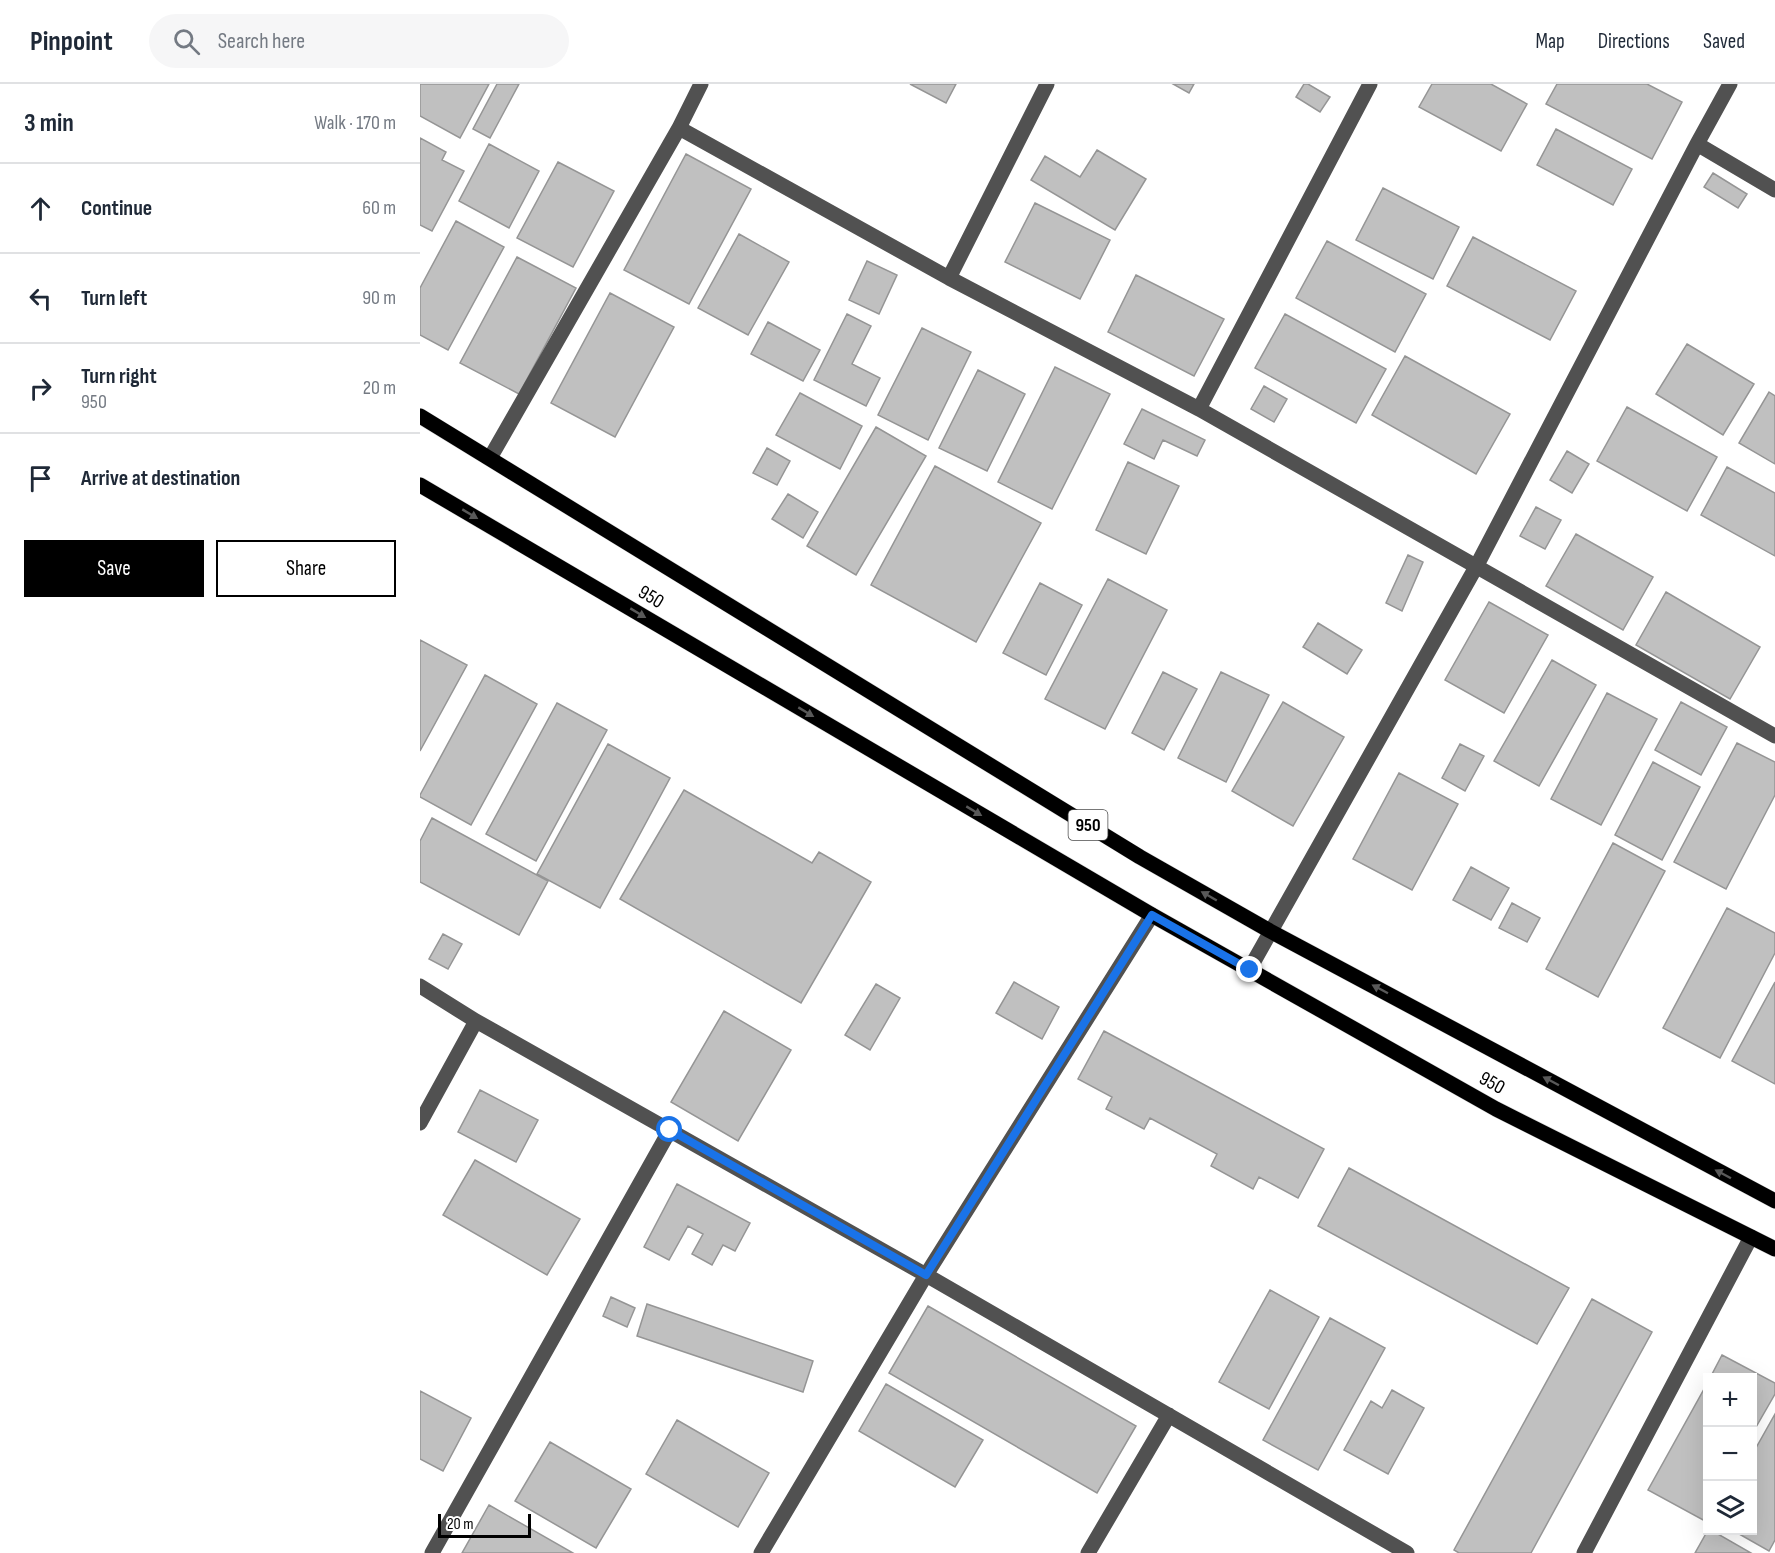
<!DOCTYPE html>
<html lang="en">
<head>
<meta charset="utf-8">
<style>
  :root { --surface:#fff; --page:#f6f6f7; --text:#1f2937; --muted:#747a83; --line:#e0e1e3; --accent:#000 }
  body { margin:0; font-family:"Sofia Sans Condensed",sans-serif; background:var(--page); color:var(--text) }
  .controls { position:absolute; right:18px; bottom:18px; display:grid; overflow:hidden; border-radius:0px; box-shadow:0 6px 24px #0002 }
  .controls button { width:54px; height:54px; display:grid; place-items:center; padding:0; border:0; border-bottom:2px solid var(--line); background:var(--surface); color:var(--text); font:30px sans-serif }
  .scale { position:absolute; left:18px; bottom:15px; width:93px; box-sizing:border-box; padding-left:6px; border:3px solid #000; border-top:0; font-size:16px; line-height:21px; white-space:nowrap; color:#000; -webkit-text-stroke:4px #fff; paint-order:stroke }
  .stop { position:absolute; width:18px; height:18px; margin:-14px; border:4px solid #1a73e8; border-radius:50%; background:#fff }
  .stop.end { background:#1a73e8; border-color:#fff; box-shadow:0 2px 6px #0008 }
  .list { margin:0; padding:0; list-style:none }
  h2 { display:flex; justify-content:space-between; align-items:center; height:78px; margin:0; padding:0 24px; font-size:26px }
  h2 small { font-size:20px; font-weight:400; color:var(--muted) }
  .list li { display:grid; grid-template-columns:39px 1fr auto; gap:18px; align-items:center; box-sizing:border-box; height:90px; padding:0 24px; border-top:2px solid var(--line) }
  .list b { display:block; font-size:22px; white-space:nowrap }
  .list p { margin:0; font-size:20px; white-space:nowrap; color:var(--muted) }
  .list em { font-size:20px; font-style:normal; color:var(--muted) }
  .actions { display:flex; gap:12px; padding:18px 24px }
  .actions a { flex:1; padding:14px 0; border:2px solid var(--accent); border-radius:0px; text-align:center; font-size:21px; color:var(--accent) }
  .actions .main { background:var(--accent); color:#fff }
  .icon { flex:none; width:33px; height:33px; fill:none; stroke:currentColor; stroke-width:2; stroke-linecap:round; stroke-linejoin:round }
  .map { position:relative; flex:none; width:1355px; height:1469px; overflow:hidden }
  header { display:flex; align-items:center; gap:36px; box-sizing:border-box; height:84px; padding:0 30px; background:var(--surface); border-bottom:2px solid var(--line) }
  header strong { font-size:28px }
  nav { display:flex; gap:33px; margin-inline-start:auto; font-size:21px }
  .search { width:420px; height:54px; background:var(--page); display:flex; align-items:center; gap:15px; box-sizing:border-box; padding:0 21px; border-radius:33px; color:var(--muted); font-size:22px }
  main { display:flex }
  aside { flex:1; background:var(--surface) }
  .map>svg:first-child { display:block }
  .building { fill:#c0c0c0; stroke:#959595; stroke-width:1.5 }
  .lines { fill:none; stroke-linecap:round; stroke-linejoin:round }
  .major-casing { stroke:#dbdbdb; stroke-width:16 }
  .minor { stroke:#515151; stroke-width:15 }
  .major { stroke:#000; stroke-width:15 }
  .oneway { fill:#595959 }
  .route { stroke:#1a73e8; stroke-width:8 }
  .labels { text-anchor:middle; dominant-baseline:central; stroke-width:6; stroke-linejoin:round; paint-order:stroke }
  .shield { fill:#fff; stroke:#4c4c4c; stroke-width:1.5 }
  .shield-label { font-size:18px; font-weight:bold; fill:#000 }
  .street-label { font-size:20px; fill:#000; stroke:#fff }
</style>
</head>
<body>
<header>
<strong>Pinpoint</strong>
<div class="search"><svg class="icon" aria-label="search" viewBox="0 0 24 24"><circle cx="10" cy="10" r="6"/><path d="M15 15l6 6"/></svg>Search here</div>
<nav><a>Map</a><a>Directions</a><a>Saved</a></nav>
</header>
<main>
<aside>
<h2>3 min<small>Walk · 170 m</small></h2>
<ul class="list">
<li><svg class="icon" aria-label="ahead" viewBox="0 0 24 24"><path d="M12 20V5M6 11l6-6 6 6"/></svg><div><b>Continue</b></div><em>60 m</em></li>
<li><svg class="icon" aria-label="left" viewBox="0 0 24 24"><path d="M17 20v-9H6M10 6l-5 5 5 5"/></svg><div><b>Turn left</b></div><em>90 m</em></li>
<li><svg class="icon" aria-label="right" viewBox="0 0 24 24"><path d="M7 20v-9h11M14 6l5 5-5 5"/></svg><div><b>Turn right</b><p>950</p></div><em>20 m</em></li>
<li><svg class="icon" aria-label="arrive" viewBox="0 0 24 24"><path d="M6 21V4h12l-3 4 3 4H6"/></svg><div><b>Arrive at destination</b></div></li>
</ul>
<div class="actions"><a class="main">Save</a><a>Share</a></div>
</aside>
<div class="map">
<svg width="1355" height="1469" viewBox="0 0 1355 1469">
  <rect width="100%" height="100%" fill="#fff"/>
  <path class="building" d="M0 0H69L40 54 0 32Z
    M77 0H99L70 54 53 45Z
    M490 0H536L526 19Z
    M753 0H774L769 9Z
    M884 0H888L910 13 900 28 876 13Z
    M1012 0H1071L1107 20 1081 67 999 23Z
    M1137 0H1227L1262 18 1232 75 1126 20Z
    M1136 45 1212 85 1193 121 1117 81Z
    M0 54 26 68 22 76 44 87 12 147 0 141Z
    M69 60 119 87 89 144 39 117Z
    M677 66 726 95 695 146 611 96 625 72 660 93Z
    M266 70 331 105 269 220 204 186Z
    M138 78 194 107 153 183 97 154Z
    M1293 89 1327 110 1318 124 1284 103Z
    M963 104 1039 143 1013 195 936 156Z
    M615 119 690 156 660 215 585 178Z
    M36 137 84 163 28 266 0 251V204Z
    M319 150 369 178 328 251 278 224Z
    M1053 153 1156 207 1130 256 1027 202Z
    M907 157 1006 210 975 268 876 214Z
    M97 173 156 204 99 310 40 279Z
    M447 177 477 191 459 230 429 216Z
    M716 191 804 235 774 292 688 248Z
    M190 209 254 243 195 353 131 319Z
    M427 230 451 242 432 280 460 294 446 322 394 296Z
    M865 230 966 285 936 339 835 284Z
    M348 238 400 266 383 297 331 270Z
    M502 244 551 268 508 356 458 331Z
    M1267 260 1334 300 1303 351 1236 310Z
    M985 272 1090 330 1056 390 952 331Z
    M635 283 690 310 632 425 578 398Z
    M558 286 605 310 567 387 519 364Z
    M844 302 867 315 854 338 831 325Z
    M1349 308 1355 312V380L1319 359Z
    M380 309 442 342 420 385 356 351Z
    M1207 323 1297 373 1267 427 1177 377Z
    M722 325 785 356 777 372 743 356 734 375 704 360Z
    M456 343 506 372 436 491 387 462Z
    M347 364 370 377 357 401 333 389Z
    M1147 367 1169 380 1152 409 1130 396Z
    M708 378 759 402 726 470 676 446Z
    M515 382 621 439 556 558 451 501Z
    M1307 383 1355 409V472L1281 431Z
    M368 410 398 428 383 454 352 435Z
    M1116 423 1141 436 1125 465 1100 452Z
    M1156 450 1233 493 1203 546 1126 502Z
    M988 471 1003 478 982 527 966 519Z
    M688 495 747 526 685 645 625 615Z
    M620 499 662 521 626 591 583 569Z
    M1246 508 1340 563 1310 615 1216 561Z
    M1069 518 1128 551 1084 629 1025 596Z
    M898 539 942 566 927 590 883 563Z
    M0 556 47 581 0 667Z
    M1132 576 1176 601 1119 702 1074 677Z
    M743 588 777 605 744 666 712 649Z
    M801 588 849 611 806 698 758 674Z
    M65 591 117 620 51 741 0 713V711Z
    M1187 609 1237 635 1181 741 1131 715Z
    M863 618 924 653 873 742 812 707Z
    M1261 618 1307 643 1281 691 1235 666Z
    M137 619 187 646 116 777 66 750Z
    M1317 659 1355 678V711L1306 805 1254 778Z
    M188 660 250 694 180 824 117 790Z
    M1040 660 1064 672 1045 707 1022 694Z
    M1233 678 1280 703 1242 776 1195 751Z
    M979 689 1038 720 992 806 933 775Z
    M264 706 392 779 399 768 451 798 381 919 200 815Z
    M12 734 128 797 99 851 0 798V757Z
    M1193 759 1245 787 1178 913 1126 885Z
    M1051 783 1089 804 1071 836 1033 816Z
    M1092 819 1120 834 1107 858 1079 844Z
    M1307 824 1355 849V869L1300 974 1243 944Z
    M23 850 42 860 28 885 9 875Z
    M594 898 639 923 622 955 576 929Z
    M1355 898V1000L1312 977Z
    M456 900 480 914 450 966 425 951Z
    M304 927 371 966 318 1057 251 1018Z
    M684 947 904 1065 878 1114 839 1093 833 1105 791 1082 797 1070 730 1034 724 1045 686 1025 692 1013 658 995Z
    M60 1006 118 1036 96 1078 38 1048Z
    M55 1076 160 1135 127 1191 23 1131Z
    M929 1084 1149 1204 1117 1260 898 1142Z
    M257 1100 330 1139 315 1167 303 1161 292 1181 272 1170 283 1150 268 1142 249 1176 224 1163Z
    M850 1206 899 1233 849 1325 799 1298Z
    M191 1213 215 1224 207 1243 183 1232Z
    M1172 1215 1232 1248 1111 1469H1039L1034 1466Z
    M227 1220 393 1277 383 1308 217 1252Z
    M508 1222 716 1342 677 1409 469 1289Z
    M910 1234 965 1264 898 1386 843 1356Z
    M1302 1271 1355 1299V1310L1332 1350V1294H1290Z
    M1288 1298V1432L1285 1437 1228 1406Z
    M466 1300 563 1356 535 1403 439 1347Z
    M972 1306 1004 1324 968 1390 924 1366 951 1317 962 1324Z
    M0 1307 51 1334 23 1387 0 1375Z
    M1355 1330V1456L1349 1467 1312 1446H1332V1371Z
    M257 1336 349 1389 318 1443 226 1390Z
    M130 1358 211 1405 176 1464 95 1417Z
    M69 1421 153 1469H42Z
    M1288 1446H1291L1331 1469H1275Z"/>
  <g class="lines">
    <g class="major-casing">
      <path id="major" d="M0 332 720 773 850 847 1355 1117
        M0 401 732 831 1076 1025 1355 1165"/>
    </g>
    <path class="minor" d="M259 44 529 194 779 325 1355 652
      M1277 60 1355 106
      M529 194 627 0
      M779 325 950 0
      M70 374 259 44 281 0
      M829 886 1056 483 1277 60 1310 0
      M0 902 56 937 506 1191 987 1469
      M0 1039 56 937
      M12 1469 250 1046
      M341 1469 506 1191 732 831
      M668 1469 749 1331
      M1164 1469 1331 1153"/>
    <use href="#major" class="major"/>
  </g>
  <defs><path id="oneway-solid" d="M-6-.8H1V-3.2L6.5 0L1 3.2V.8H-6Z" transform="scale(1.5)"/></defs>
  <g class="oneway">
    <use href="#oneway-solid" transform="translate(50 430) rotate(31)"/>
    <use href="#oneway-solid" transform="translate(218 529) rotate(31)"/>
    <use href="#oneway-solid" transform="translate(386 628) rotate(31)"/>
    <use href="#oneway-solid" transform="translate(554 727) rotate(31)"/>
    <use href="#oneway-solid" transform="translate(789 812) rotate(-150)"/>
    <use href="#oneway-solid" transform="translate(960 905) rotate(-152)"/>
    <use href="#oneway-solid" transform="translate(1131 997) rotate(-152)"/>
    <use href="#oneway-solid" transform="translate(1303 1090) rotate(-152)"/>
  </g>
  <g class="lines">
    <path class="route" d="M250 1046 506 1191 732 831 830 886"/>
  </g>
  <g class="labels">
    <rect class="shield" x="648.5" y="726" width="39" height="30" rx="4.5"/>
    <g class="shield-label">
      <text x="668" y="741">950</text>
    </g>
    <g class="street-label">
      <text transform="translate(231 513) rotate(31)">950</text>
      <text transform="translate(1072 999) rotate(29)">950</text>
    </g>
  </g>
</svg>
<div class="controls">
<button>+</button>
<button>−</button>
<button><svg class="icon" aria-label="layers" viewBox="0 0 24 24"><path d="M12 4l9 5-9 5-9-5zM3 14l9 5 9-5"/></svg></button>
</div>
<div class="scale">20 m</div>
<div class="stop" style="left:250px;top:1046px"></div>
<div class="stop end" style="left:830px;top:886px"></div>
</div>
</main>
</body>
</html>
